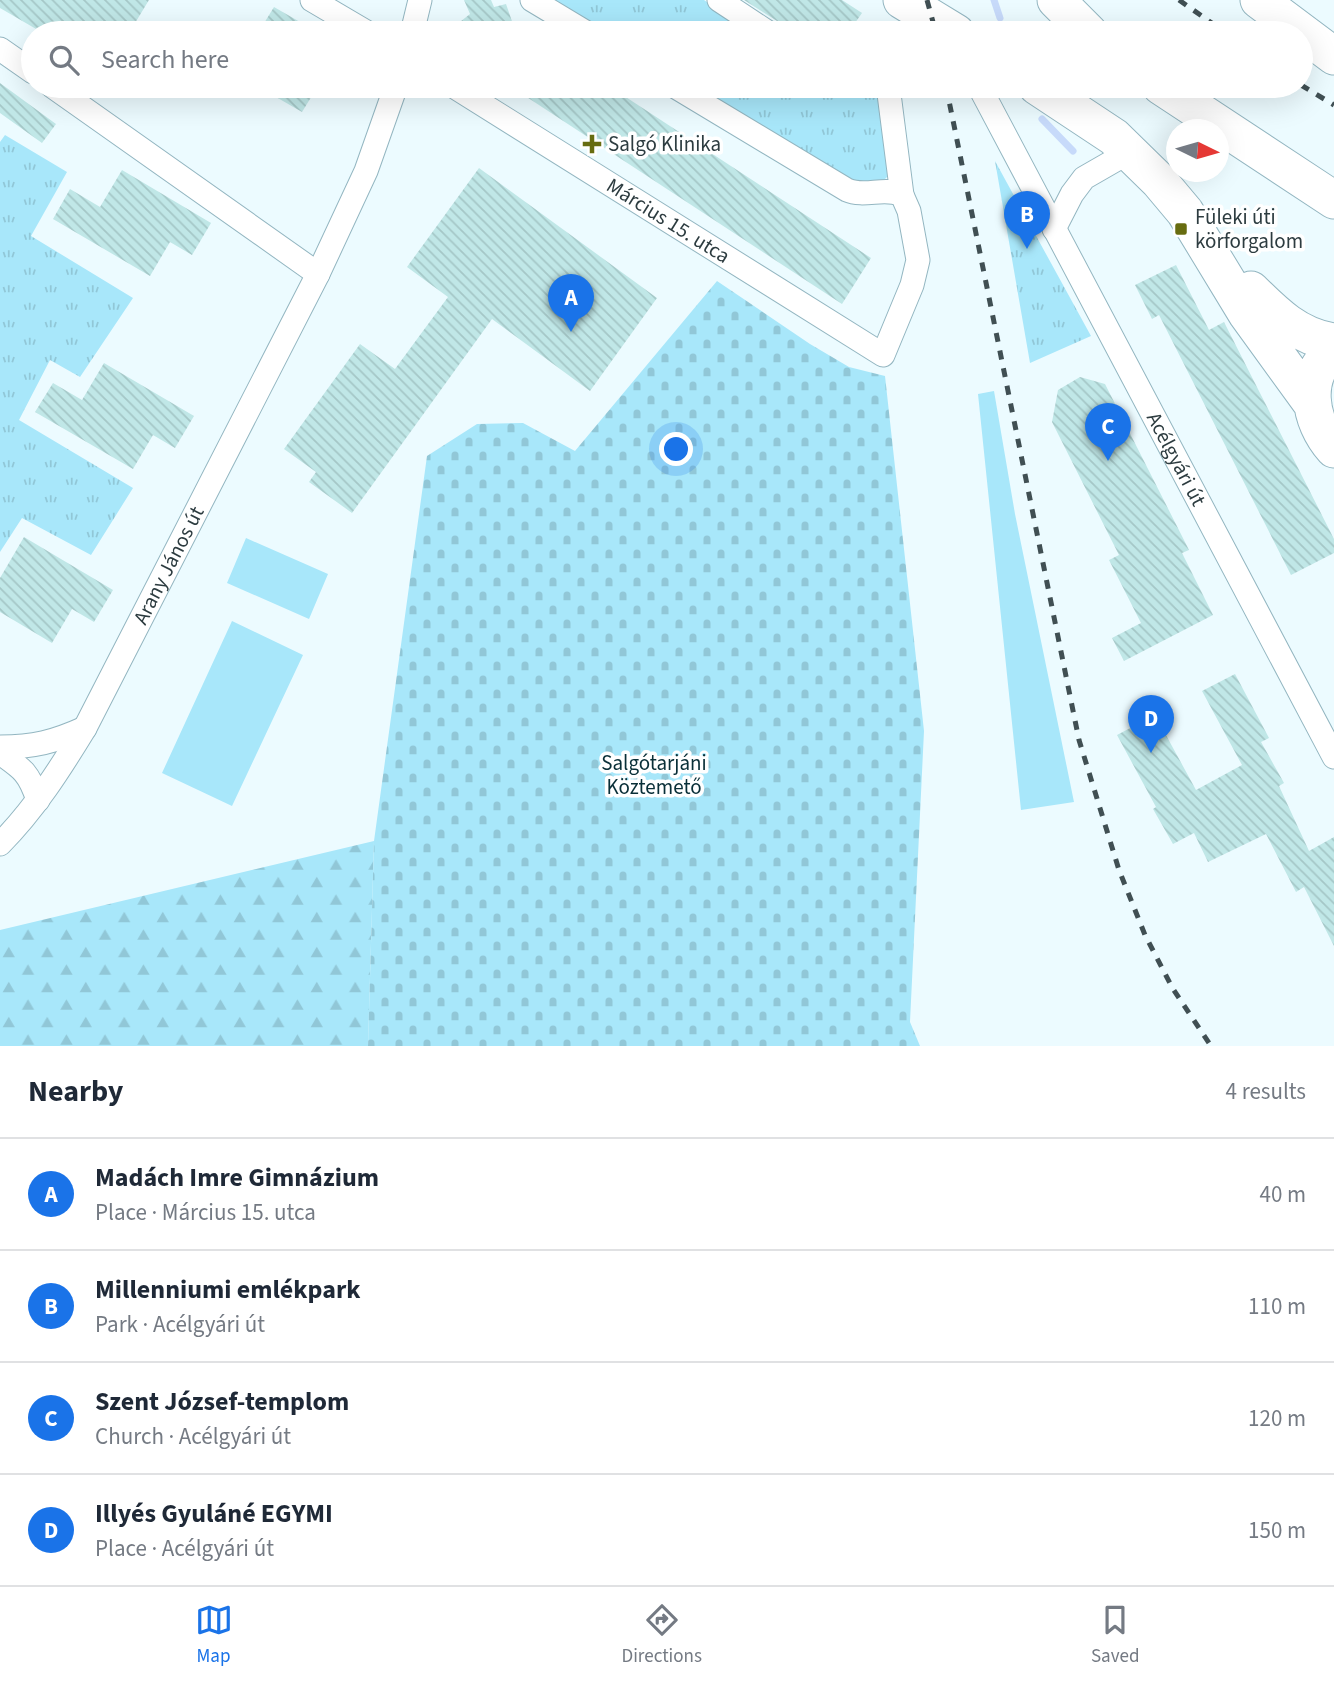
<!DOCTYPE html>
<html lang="en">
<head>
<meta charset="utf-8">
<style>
  :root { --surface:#fff; --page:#f6f6f7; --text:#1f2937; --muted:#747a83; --line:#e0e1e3; --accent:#1a73e8 }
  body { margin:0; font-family:"Source Sans 3",sans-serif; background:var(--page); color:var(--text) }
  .compass { position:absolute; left:1166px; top:119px; width:63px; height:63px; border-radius:50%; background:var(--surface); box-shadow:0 7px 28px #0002; rotate:95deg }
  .you { position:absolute; left:677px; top:450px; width:24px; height:24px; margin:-18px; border:5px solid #fff; border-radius:50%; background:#1a73e8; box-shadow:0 0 0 10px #1a73e833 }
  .badge { display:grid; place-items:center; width:46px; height:46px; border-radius:50%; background:var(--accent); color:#fff; font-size:23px; font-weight:700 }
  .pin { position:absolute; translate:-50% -58px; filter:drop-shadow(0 2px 4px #0008) }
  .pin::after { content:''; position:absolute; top:37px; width:24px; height:21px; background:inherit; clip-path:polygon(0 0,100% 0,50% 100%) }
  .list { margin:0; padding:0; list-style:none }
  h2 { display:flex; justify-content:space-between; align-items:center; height:91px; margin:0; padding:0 28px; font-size:30px }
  h2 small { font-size:23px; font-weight:400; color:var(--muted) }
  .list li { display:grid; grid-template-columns:46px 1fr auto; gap:21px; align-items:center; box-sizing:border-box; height:112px; padding:0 28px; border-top:2px solid var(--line) }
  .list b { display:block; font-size:26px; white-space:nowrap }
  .list p { margin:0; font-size:23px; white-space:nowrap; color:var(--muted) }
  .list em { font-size:23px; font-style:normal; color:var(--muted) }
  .icon { flex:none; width:38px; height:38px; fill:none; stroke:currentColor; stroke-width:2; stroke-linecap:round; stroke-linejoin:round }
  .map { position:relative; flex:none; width:1334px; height:1046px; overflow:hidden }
  .search { position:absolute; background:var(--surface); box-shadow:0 7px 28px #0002; left:21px; right:21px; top:21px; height:77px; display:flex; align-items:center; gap:18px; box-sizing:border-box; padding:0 24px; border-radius:38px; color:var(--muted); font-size:26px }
  .sheet { height:539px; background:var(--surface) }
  nav { display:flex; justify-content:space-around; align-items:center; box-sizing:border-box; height:98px; border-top:2px solid var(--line); background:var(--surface); font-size:19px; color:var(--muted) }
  nav a { display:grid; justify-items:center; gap:4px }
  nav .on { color:var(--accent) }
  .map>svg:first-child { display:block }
  .grass { fill:#a8e7fa }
  .forest { fill:url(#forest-firs) }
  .cemetery { fill:url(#cemetery-stones) }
  .park { fill:url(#park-tufts) }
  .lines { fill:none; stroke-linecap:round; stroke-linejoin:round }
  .stream { stroke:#c7dafa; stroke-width:7 }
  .building { fill:url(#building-back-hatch) }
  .street-casing { stroke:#93b6c1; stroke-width:25 }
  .primary-casing { stroke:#93b6c1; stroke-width:39 }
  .street { stroke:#fff; stroke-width:23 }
  .primary { stroke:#fff; stroke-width:37 }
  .rail { stroke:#404f53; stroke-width:5; stroke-dasharray:9 9; stroke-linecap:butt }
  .poi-dot { fill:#676c10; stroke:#fff; stroke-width:2.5 }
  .labels { text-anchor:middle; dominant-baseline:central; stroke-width:7; stroke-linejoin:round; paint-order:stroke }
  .poi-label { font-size:21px; fill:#2d3c40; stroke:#fff; text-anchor:start }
  .street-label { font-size:21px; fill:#2d3c40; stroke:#fff }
  .park-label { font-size:21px; fill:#092f38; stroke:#fff }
</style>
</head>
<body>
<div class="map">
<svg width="1334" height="1046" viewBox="0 0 1334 1046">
  <defs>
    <pattern id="forest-firs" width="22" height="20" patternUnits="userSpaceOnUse" patternTransform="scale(1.75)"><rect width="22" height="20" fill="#a8e7fa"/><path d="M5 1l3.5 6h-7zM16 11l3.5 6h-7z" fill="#91c7d7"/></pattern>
    <pattern id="cemetery-stones" width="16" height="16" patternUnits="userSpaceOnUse" patternTransform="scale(1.75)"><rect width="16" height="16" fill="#a8e7fa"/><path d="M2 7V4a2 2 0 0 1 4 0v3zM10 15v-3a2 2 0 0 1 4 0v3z" fill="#91c7d7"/></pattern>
    <pattern id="park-tufts" width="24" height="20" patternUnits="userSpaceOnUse" patternTransform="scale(1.75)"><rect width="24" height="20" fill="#a8e7fa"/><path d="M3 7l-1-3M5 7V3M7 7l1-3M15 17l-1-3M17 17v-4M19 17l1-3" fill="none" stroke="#91c7d7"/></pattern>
    <pattern id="building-back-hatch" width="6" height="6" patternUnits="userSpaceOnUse" patternTransform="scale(1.75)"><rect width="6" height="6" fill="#c0e7e7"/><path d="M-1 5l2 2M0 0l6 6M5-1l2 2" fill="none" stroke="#a5c7c7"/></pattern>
  </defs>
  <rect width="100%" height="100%" fill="#ecfbff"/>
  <path class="grass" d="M994 391 1015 514 1074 802 1021 810 978 394Z
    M246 538 328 574 309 619 227 583Z
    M232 621 303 655 232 806 162 773Z"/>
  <path class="forest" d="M374 841 368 1046H0V930Z"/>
  <path class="cemetery" d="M717 281 810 344 849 367 885 376 924 731 910 1022 920 1046H368L374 841 427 456 477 424 523 423 575 451Z"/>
  <path class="park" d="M551 0H704L750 33H607Z
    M692 86H832L849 89 878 86 890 174 882 182 841 181Z
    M5 135 67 172 31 236 133 298 80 377 50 360 19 420 133 488 91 555 22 518 0 552V142Z
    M995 161 1091 336 1030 363Z"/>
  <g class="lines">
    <path class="stream" d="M994 0 1000 18
      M1042 119 1073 151"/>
  </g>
  <path class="building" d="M0 0H149L129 33H121L105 24 100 33H43L0 8Z
    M464 0H491L494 7 506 4 516 33H446L470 14Z
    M744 0H842L862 13 848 33H789L777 21Z
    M274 7 319 33H258Z
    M0 83 56 124 42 143 0 113Z
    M257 86H318L302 112Z
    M510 86H609L871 258 842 304Z
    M479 168 657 298 590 391 492 319 352 513 309 482 316 472 284 449 360 344 395 369 448 297 407 267Z
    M122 170 211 223 192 255 170 242 150 276 53 219 70 189 100 207Z
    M1176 265 1209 330 1224 322 1334 539V553L1291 575 1159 315 1152 319 1135 285Z
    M104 363 194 416 175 448 153 435 133 469 35 412 53 383 82 400Z
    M1080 377 1105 384 1189 550 1182 553 1213 615 1124 661 1112 638 1141 623 1109 560 1119 555 1052 422 1058 390Z
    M24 537 113 590 94 622 72 609 52 643 0 612V578Z
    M1235 674 1269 738 1261 742 1284 783 1279 786 1309 851 1334 837V946L1304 887 1296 892 1266 834 1208 862 1194 833 1173 844 1153 809 1156 807 1117 735 1155 715 1196 790 1242 765 1202 691Z"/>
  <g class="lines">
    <g class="street-casing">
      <g id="street">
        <path d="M312 0 368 33"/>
        <path d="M532 0 587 33"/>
        <path d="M719 0 769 33"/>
        <path d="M412 33 420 0"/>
        <path d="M0 49 33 72"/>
        <path d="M52 86 318 274"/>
        <path id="s1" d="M453 86 883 355 912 285 918 260 909 211 902 195C885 186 865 198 847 190L674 86"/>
        <path d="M888 86 902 195"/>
        <path id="s2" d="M979 86 1334 757"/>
        <path d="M1054 229 1072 194 1084 178 1131 151"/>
        <path d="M0 747C34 747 54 742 85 728"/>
        <path d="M0 753C23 769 29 773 38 800"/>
        <path id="s3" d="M0 844C34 810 60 769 85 728L318 274 366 171 396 86"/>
      </g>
    </g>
    <g class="primary-casing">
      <path id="primary" d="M902 0 956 33
        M1056 0 1089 33
        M1259 0 1334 56
        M1037 86 1114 137 1159 181 1185 212 1247 314 1313 405
        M1161 86 1334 200
        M1251 290C1275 314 1298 337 1334 342
        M1334 350C1301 376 1309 421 1334 449"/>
    </g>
    <use href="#street" class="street"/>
    <use href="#primary" class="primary"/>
    <path class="rail" d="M927 0 936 33
      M1179 0 1226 33
      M1301 85 1334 105
      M946 86 1079 740 1119 870 1145 935 1173 989 1211 1046"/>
  </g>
  <g class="poi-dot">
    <path d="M588.5 133.5h7v7h7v7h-7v7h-7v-7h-7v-7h7z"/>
    <rect x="1174" y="222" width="14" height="14" rx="3.5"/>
  </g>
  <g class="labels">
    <g class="poi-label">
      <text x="608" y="144">Salgó Klinika</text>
      <text x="1195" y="217">Füleki úti<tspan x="1195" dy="24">körforgalom</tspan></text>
    </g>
    <g class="street-label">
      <text stroke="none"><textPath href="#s1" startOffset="254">Március 15. utca</textPath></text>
      <text stroke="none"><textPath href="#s2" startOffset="422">Acélgyári út</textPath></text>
      <text stroke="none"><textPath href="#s3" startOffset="327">Arany János út</textPath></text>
    </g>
    <g class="park-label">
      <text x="654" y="763">Salgótarjáni<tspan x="654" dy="24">Köztemető</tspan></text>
    </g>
  </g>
</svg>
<svg class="compass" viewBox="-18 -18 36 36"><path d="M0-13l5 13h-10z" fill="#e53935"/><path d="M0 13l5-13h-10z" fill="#747a83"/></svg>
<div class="you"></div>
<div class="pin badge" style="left:571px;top:332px">A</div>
<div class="pin badge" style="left:1027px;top:249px">B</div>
<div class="pin badge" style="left:1108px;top:461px">C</div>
<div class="pin badge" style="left:1151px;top:753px">D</div>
<div class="search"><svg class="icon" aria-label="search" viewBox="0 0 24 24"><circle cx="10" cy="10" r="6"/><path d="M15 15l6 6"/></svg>Search here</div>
</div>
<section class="sheet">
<h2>Nearby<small>4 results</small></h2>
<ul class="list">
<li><span class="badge">A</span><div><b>Madách Imre Gimnázium</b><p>Place · Március 15. utca</p></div><em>40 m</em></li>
<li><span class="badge">B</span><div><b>Millenniumi emlékpark</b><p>Park · Acélgyári út</p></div><em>110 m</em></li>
<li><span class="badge">C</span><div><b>Szent József-templom</b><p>Church · Acélgyári út</p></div><em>120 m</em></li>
<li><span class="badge">D</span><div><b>Illyés Gyuláné EGYMI</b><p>Place · Acélgyári út</p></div><em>150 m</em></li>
</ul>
</section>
<nav>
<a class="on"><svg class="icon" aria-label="map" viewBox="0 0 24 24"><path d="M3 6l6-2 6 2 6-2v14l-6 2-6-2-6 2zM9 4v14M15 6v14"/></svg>Map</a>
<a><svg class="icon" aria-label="directions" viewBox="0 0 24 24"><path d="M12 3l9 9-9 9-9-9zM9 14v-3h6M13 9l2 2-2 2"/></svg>Directions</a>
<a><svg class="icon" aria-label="saved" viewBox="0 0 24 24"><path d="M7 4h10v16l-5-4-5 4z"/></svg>Saved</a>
</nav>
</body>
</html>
